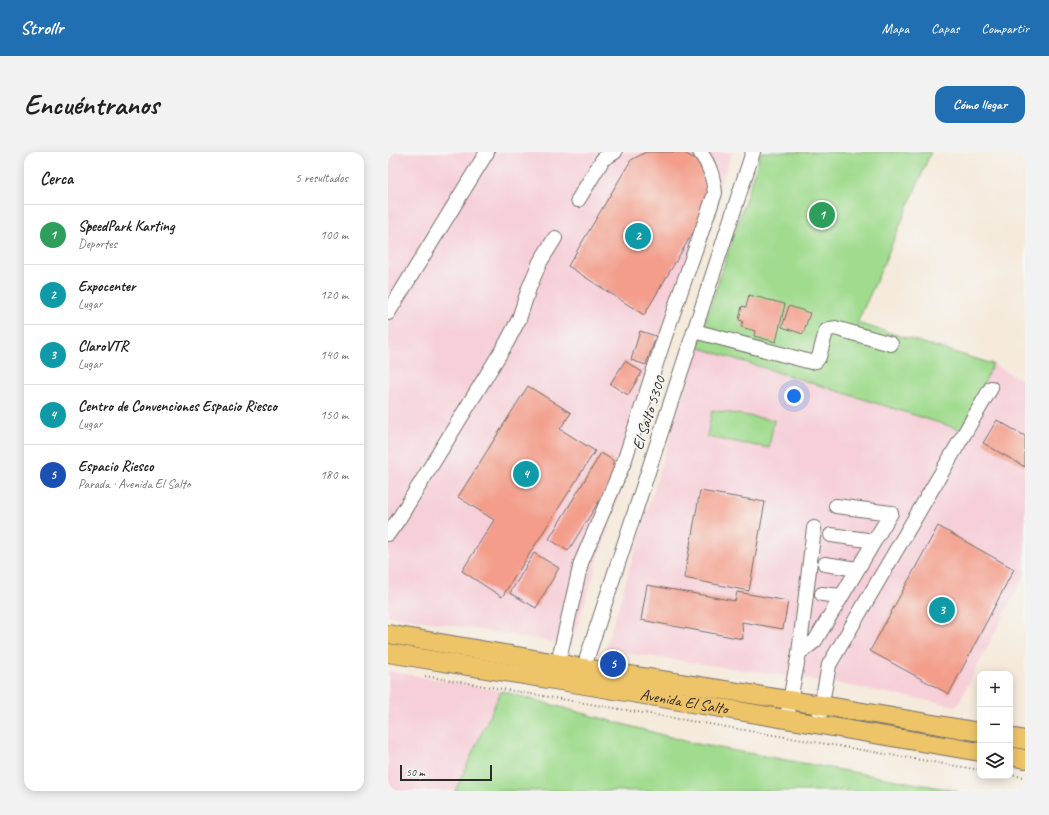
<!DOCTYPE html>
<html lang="es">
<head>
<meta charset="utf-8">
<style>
  :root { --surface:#fff; --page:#f2f2f2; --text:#222; --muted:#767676; --line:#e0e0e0; --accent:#1f6fb2 }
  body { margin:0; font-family:Caveat,sans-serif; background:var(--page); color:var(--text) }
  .controls { position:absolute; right:12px; bottom:12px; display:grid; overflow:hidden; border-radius:8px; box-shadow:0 2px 10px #0003 }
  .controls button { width:36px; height:36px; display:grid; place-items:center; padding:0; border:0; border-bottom:1px solid var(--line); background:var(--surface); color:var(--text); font:20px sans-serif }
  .scale { position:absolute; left:12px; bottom:10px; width:92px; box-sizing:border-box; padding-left:4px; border:2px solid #2b2b2b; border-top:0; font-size:11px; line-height:14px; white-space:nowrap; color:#2b2b2b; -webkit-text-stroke:3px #f6f6f2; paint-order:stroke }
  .you { position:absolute; left:406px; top:244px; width:14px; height:14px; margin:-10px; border:3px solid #fff; border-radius:50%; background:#1a73e8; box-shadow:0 0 0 6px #1a73e833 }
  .badge { display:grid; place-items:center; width:26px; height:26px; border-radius:50%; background:var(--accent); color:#fff; font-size:13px; font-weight:700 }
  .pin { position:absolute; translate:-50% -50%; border:2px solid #fff; box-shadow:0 1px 4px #0006 }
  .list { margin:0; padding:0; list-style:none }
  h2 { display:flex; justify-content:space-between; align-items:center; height:52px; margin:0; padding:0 16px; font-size:17px }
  h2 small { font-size:13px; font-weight:400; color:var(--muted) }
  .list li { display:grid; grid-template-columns:26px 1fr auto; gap:12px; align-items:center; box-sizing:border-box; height:60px; padding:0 16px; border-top:1px solid var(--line) }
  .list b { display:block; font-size:15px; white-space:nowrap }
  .list p { margin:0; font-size:13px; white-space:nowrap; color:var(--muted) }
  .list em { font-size:13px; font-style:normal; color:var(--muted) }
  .icon { flex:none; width:22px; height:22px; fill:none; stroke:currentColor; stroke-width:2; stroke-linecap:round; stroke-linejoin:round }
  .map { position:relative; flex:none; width:637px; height:639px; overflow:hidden; border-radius:12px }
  header { display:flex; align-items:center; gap:24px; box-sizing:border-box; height:56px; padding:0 20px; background:var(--accent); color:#fff }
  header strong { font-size:19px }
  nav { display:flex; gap:22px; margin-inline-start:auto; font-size:14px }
  .intro { display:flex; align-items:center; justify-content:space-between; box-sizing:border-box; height:96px; padding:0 24px }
  h1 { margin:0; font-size:28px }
  .button { padding:10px 18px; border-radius:12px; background:var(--accent); color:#fff; font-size:14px; font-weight:700 }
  main { display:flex; gap:24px; padding:0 24px }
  aside { flex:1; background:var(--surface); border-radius:12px; box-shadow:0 2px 10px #0003 }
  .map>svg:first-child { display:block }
  .built { fill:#f6cfd8 }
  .green { fill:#a0db8e; stroke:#66835c }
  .building { fill:#f39d8a }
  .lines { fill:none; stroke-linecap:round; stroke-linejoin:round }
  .minor-casing { stroke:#726e69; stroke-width:16 }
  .major-casing { stroke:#726e69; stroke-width:20 }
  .path { stroke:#726e69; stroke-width:2; stroke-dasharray:1 3; stroke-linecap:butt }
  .minor { stroke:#fff; stroke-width:14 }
  .major { stroke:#eec469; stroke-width:18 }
  .labels { text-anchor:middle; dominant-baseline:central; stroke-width:3; stroke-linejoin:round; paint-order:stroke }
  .street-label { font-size:16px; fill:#2b2b2b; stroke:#f6f6f2 }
</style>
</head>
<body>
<header>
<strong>Strollr</strong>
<nav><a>Mapa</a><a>Capas</a><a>Compartir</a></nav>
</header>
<div class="intro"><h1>Encuéntranos</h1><a class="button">Cómo llegar</a></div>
<main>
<aside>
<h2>Cerca<small>5 resultados</small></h2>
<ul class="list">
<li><span class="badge" style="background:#2e9e5b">1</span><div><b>SpeedPark Karting</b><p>Deportes</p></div><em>100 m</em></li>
<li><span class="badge" style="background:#0f9aa8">2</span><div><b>Expocenter</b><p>Lugar</p></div><em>120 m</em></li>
<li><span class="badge" style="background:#0f9aa8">3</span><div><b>ClaroVTR</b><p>Lugar</p></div><em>140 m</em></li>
<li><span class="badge" style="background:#0f9aa8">4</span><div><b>Centro de Convenciones Espacio Riesco</b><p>Lugar</p></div><em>150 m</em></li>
<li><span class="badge" style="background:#1a4fb4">5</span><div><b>Espacio Riesco</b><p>Parada · Avenida El Salto</p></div><em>180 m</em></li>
</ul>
</aside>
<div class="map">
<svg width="637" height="639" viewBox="0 0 637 639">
  <rect width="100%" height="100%" fill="#f6f6f2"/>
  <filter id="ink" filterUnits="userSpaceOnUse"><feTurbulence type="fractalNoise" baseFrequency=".025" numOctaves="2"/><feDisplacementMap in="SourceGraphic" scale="8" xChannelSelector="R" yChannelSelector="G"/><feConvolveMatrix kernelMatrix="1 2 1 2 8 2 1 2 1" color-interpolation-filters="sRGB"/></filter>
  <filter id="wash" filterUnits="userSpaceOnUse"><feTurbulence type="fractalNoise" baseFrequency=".012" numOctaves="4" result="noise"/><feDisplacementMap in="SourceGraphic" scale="16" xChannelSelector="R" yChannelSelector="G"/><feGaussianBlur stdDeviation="0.9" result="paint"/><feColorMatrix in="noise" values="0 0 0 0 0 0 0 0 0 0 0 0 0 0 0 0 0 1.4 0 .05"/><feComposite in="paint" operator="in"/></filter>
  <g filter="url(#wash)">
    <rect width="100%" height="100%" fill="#f5eadb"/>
    <path class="built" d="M0 0H344L302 122 183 493 0 463Z
      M309 195 574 278 605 212 637 230V422L569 554 446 531 217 498Z
      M0 519 113 539 67 639H0Z"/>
    <path class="green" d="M373 0H543L490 125 469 171 605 212 574 278 309 195Z
      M324 258 386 268 381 296 319 285Z
      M113 539 304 591 569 639H67Z"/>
    <g id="blocks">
      <path class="building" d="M258 0H294L311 9 322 30 320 55 256 163 180 114 243 8Z
        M361 143 397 152 388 190 366 184 367 179 353 175 355 169 351 168 354 154 358 155Z
        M401 154 422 161 415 182 394 175Z
        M252 179 268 184 258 213 243 208Z
        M237 209 254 220 240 243 222 232Z
        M140 234 183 261 172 277 207 299 114 445 74 419 106 368 70 345Z
        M609 268 637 284V315L595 291Z
        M213 301 226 309 224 313 231 317 180 399 161 387Z
        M312 339 377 350 361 439 296 426Z
        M550 374 626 417 561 542 482 499Z
        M146 401 171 416 148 456 122 441Z
        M259 433 347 449 349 440 400 449 395 477 354 470 355 487 253 468Z"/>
    </g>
  </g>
  <g filter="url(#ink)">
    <use href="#blocks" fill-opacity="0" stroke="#726e69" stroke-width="1"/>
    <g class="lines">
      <g class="minor-casing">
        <path id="minor" d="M190 48 215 7 227 0
          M0 161 99 0
          M306 179 423 210 428 209 431 205 438 179 442 177 447 176 503 192
          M0 382 10 368 119 190 131 167 141 136 152 110 167 86
          M443 383 486 389
          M437 412 469 417
          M434 442 453 444
          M411 501 427 489 503 361 448 354
          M168 520 193 411 236 310 276 187 327 41C325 25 322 13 312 0
          M193 524 365 0
          M399 567 402 548 411 501 426 376
          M430 572 441 513 603 236"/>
      </g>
      <g class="major-casing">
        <g id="major">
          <path d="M0 482 169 511 196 516 433 553 592 580"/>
          <path id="s1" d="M0 501 191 532 592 600"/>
          <path d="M622 585 637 588"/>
          <path d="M622 604 637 607"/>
        </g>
      </g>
      <path class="path" d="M37 524 592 618
        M622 623 637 625"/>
      <use href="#minor" class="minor"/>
      <use href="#major" class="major"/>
    </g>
  </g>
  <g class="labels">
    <g class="street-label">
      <text transform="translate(261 261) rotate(-72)">El Salto 5300</text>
      <text stroke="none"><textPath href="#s1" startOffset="300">Avenida El Salto</textPath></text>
    </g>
  </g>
</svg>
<div class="controls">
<button>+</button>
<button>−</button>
<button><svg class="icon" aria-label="layers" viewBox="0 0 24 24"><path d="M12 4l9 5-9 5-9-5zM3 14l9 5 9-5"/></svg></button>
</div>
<div class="scale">50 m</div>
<div class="you"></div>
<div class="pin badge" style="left:434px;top:63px;background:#2e9e5b">1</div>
<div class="pin badge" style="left:250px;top:84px;background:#0f9aa8">2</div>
<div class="pin badge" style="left:554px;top:458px;background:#0f9aa8">3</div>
<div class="pin badge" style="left:138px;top:322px;background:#0f9aa8">4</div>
<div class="pin badge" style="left:225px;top:512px;background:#1a4fb4">5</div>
</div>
</main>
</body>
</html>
